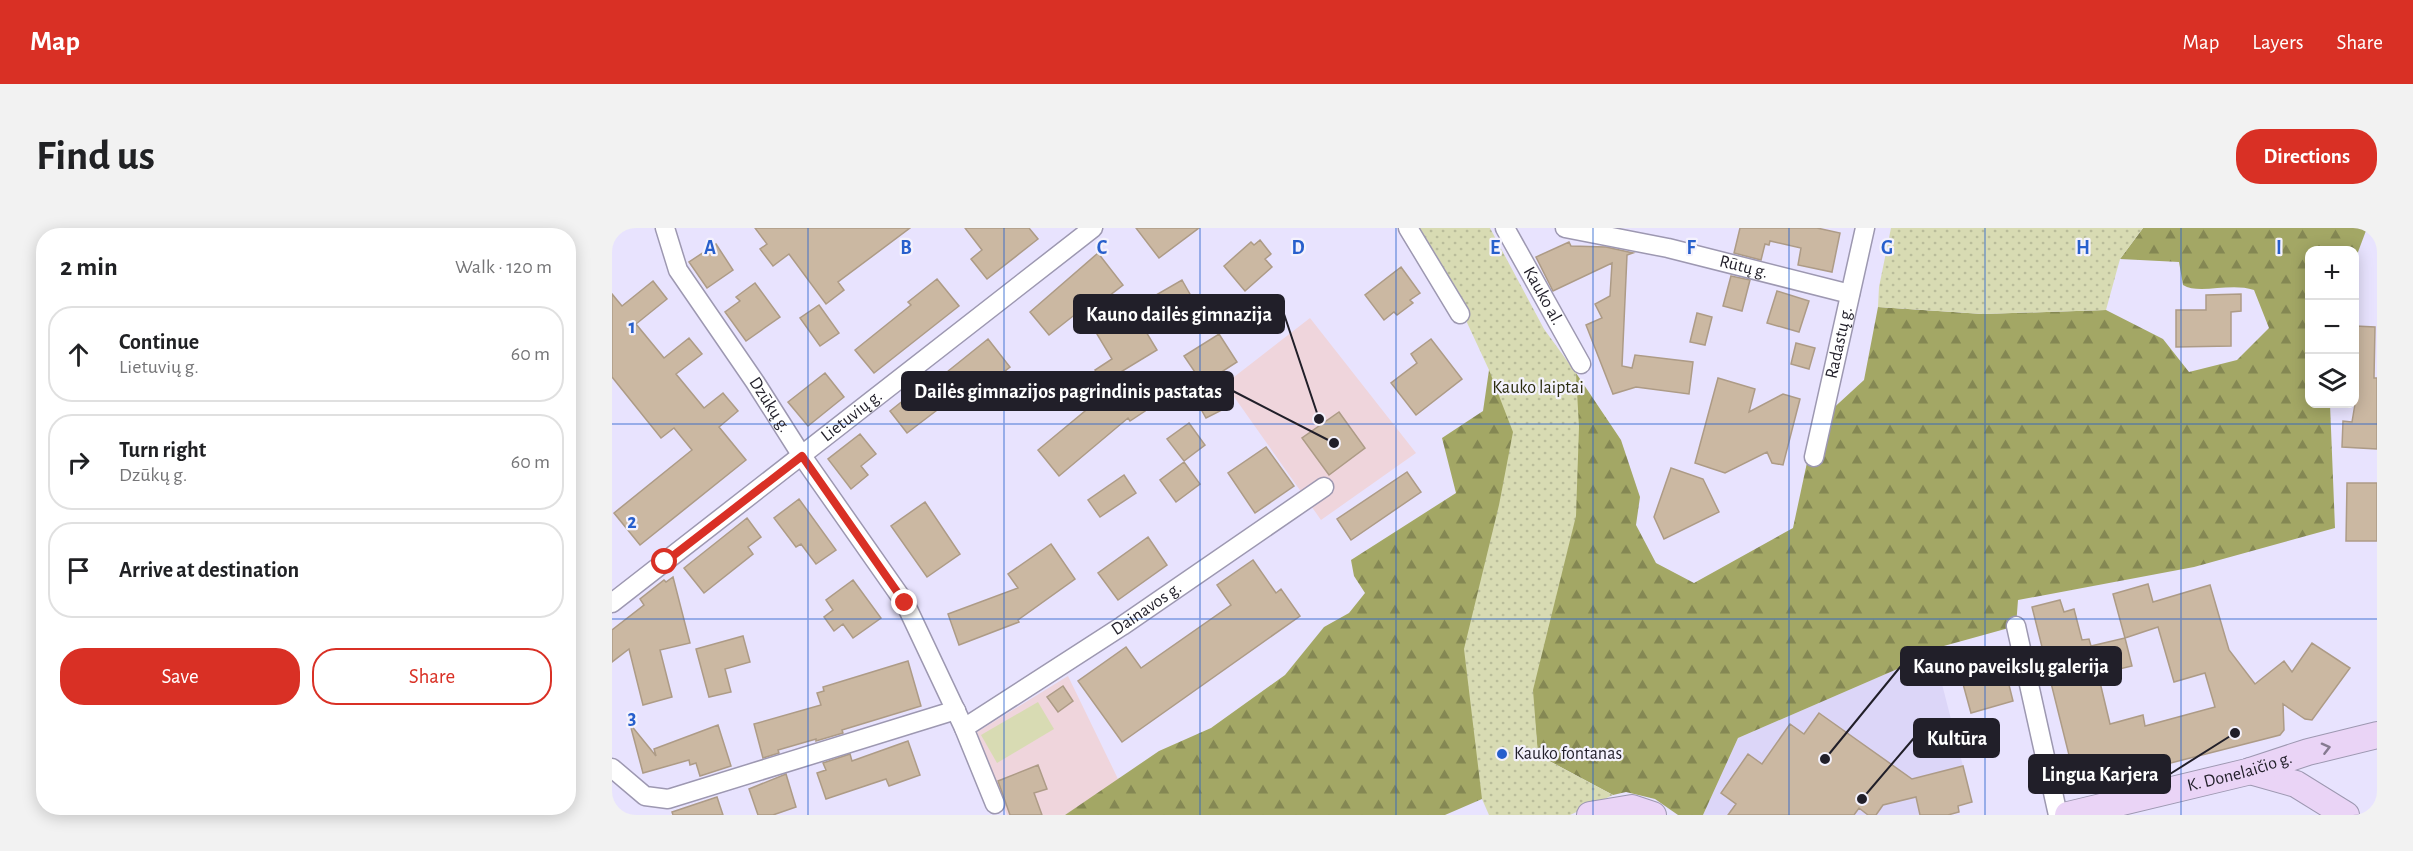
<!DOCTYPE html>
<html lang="en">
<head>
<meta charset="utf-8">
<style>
  :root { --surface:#fff; --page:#f2f2f2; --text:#202124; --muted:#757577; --line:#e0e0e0; --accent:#d93025 }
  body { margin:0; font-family:"Alegreya Sans",sans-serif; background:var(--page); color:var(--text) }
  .controls { position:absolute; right:18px; top:18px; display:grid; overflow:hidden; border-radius:12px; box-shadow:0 3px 15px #0003 }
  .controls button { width:54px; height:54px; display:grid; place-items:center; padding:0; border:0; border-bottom:2px solid var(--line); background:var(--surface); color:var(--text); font:30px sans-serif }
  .stop { position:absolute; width:18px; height:18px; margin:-14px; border:4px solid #d93025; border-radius:50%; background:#fff }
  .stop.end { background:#d93025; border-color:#fff; box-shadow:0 2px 6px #0008 }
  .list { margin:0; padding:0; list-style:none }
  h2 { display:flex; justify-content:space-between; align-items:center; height:78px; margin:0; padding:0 24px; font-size:26px }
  h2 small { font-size:20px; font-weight:400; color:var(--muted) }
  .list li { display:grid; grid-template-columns:39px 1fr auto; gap:18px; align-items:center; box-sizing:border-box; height:96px; margin:0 12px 12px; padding:0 12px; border:2px solid var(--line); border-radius:24px }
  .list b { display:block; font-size:22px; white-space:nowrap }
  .list p { margin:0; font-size:20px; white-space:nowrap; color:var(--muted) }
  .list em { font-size:20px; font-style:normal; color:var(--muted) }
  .actions { display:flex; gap:12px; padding:18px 24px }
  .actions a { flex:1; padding:14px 0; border:2px solid var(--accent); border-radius:24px; text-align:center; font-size:21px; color:var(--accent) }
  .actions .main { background:var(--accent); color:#fff }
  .icon { flex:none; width:33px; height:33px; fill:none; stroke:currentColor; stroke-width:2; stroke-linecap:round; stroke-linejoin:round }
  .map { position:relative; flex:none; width:1765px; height:587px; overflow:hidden; border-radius:24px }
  header { display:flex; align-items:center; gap:36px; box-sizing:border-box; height:84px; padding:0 30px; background:var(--accent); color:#fff }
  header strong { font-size:28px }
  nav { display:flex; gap:33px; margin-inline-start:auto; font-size:21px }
  .intro { display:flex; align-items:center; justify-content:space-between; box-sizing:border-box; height:144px; padding:0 36px }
  h1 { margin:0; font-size:42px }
  .button { padding:15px 27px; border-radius:24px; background:var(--accent); color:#fff; font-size:21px; font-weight:700 }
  main { display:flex; gap:36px; padding:0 36px }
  aside { flex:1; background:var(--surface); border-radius:24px; box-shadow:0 3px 15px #0003 }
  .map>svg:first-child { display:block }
  .built { fill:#dcd6f8 }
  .education { fill:#efd5dc }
  .grass { fill:#d8dbb3 }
  .forest { fill:url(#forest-firs) }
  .park { fill:url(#park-dots) }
  .building { fill:#cbb8a2; stroke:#ad9b86; stroke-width:1.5; fill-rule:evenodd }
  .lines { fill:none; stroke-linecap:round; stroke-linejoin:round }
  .street-casing { stroke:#9d98b1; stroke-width:21 }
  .secondary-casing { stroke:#9d98b1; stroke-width:28 }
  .street { stroke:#fff; stroke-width:18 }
  .secondary { stroke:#ead4f6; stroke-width:26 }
  .oneway { stroke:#867a90 }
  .route { stroke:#d93025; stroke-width:8 }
  .grid { fill:none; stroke:#275fcc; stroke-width:1.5; stroke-opacity:0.55 }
  .poi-dot { fill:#275fcc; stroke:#f4f2fd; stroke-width:2 }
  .labels { text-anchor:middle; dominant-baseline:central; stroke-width:4.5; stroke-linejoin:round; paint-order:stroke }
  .street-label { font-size:18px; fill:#211f29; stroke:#f4f2fd }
  .park-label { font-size:18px; fill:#2b2c0f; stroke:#f4f2fd }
  .poi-label { font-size:18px; fill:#211f29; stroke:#f4f2fd; text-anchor:start }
  .grid-label { font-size:20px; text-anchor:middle; font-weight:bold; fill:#275fcc; stroke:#f4f2fd; stroke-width:4.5; stroke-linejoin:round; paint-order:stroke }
  .leader { fill:none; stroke:#211f29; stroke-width:2 }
  .callout-dot { fill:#211f29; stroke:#f4f2fd; stroke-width:2 }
  .callout { fill:#211f29; stroke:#211f29; stroke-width:2 }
  .callout-label { font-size:20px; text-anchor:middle; font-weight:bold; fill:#fff }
</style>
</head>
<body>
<header>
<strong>Map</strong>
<nav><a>Map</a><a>Layers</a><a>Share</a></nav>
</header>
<div class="intro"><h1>Find us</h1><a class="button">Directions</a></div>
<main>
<aside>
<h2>2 min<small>Walk · 120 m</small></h2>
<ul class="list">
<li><svg class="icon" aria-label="ahead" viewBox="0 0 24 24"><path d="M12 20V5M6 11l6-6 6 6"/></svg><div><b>Continue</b><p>Lietuvių g.</p></div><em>60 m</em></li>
<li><svg class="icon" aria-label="right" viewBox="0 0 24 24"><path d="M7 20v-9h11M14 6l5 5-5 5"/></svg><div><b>Turn right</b><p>Dzūkų g.</p></div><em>60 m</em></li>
<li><svg class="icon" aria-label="arrive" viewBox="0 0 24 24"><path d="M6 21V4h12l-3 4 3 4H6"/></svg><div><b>Arrive at destination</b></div></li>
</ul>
<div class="actions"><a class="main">Save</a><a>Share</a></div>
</aside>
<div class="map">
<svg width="1765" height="587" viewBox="0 0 1765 587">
  <defs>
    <pattern id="forest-firs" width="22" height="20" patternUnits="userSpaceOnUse" patternTransform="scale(1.5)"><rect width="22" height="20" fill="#a3a765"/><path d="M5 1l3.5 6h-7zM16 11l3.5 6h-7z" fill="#848753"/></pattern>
    <pattern id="park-dots" width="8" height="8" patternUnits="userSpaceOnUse" patternTransform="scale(1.5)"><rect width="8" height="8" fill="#d8dbb3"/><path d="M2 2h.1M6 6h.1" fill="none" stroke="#b9bc9a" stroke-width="1.8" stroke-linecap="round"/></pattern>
  </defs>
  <rect width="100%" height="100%" fill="#e8e3fe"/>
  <path class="built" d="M1321 421 1351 538 1300 551 1308 587H1091L1126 510 1290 439Z"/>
  <path class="education" d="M698 90 804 225 709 292 613 156Z
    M456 448 507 553 453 587H395L365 504Z"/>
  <path class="grass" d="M426 474 442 501 385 535 369 507Z"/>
  <path class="forest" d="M1531 0H1755L1743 32 1742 22H1698V176H1718L1723 300 1582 339 1406 372 1404 398 1321 421 1290 439 1126 510 1091 587H1066L1043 571 1014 564 1001 567 926 527 920 463 884 526 870 571 833 587H453L547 523 599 500 673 447 712 399 737 385 753 365 742 348 739 332 844 265 830 210 871 183 877 142 945 148 964 145 1009 212 1028 269 1024 297 1044 335 1082 355 1181 300 1203 197 1252 152 1266 79 1371 86 1494 82 1551 111 1577 144 1625 132 1657 100 1642 62C1618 54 1587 67 1571 57L1567 34 1508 31Z"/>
  <path class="park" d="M803 0H878L932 101 964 145 967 199 964 288 921 462 926 527 1001 567 958 587H877L870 571 852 421 887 277 901 204 877 142 851 86Z
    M1279 0H1531L1508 31 1494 82 1371 86 1266 79 1267 59Z"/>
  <path class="building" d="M143 0H298L226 54 232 62 214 76 177 26 161 38 148 21 155 16Z
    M353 0H417L426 11 375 51 359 31 370 22Z
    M524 0H587L547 30Z
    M1128 0H1205L1228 5 1220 44 1186 37 1189 20 1158 13 1157 17 1153 16 1149 32 1122 25Z
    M648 12 659 26 653 31 660 39 633 63 612 38 639 14 642 17Z
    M957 14 959 18 994 19 1021 25 1015 27 1010 138 1020 140 1023 127 1081 134 1077 166 1024 159 1001 166 974 97 990 90 983 76 998 68 1000 35 941 63 924 29Z
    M104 16 121 42 95 60 77 34Z
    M486 25 511 57 488 75 505 105 527 92 545 122 507 145 533 183 518 193 516 190 447 248 426 222 497 163 483 142 500 131 470 81 437 107 418 84Z
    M789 39 808 65 798 72 801 75 785 87 782 84 772 92 753 67Z
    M1119 48 1138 52 1130 83 1111 78Z
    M325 51 347 78 262 145 243 122 299 77 296 74Z
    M570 52 583 75 557 90 544 67Z
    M41 53 55 71 24 96 52 130 77 110 90 126 64 146 92 180 111 165 126 183 107 199 134 232 28 317 2 285 80 222 62 200 49 210 0 149V66L10 78Z
    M143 55 168 89 134 113 113 84 128 73 124 69Z
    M1165 63 1197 73 1187 104 1155 95Z
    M1629 66V83L1619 84V118L1564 119V82H1594V67Z
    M207 77 227 105 208 118 188 90Z
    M1085 85 1100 89 1093 117 1078 114Z
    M1743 98 1763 99 1762 150H1765V221L1730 219 1731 193 1740 194 1743 176Z
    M607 106 625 134 591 156 572 128Z
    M376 111 398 139 365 165 358 157 295 205 278 183 298 167 294 163 319 144 325 152Z
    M819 111 850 151 804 187 779 155 805 135 799 126Z
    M1184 115 1203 120 1197 141 1179 136Z
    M213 145 232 169 196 198 176 174Z
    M1106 150 1143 161 1137 184 1171 166 1188 171 1171 237 1160 235 1155 224 1113 245 1083 235Z
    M596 157 610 182 594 190 580 165Z
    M727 184 753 220 717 247 690 210Z
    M577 195 593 217 572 233 555 211Z
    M248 206 264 226 249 238 256 247 239 261 216 231Z
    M654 219 682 258 643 285 616 245Z
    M572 234 588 256 564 274 548 252Z
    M1059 240 1091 251 1107 284 1052 311 1042 289Z
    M795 244 809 264 739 312 725 291Z
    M512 247 524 265 488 289 476 272Z
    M1735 255H1765V313H1734Z
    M187 271 224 322 204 336 189 316 184 319 162 290Z
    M313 274 348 326 315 349 279 298Z
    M135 290 149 309 136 319 141 326 92 365 72 340Z
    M536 309 555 337 506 372 486 345Z
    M439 316 463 351 406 392 407 394 347 417 336 386 406 360 396 346Z
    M641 332 664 365 669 361 688 388 510 514 466 453 514 419 529 440 619 377 605 357Z
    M61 349 78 415 48 422 60 469 31 477 17 421 0 434V402L32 377 28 371 52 352 54 354Z
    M241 352 269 390 241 410 231 396 222 403 212 389 221 382 214 372Z
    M1536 356 1541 374 1598 357 1617 422 1643 456 1672 433 1680 444 1700 415 1738 440 1700 492 1693 491 1671 476 1672 502 1668 507 1465 559 1420 379 1448 372 1452 384 1462 381 1470 412 1477 411 1479 418 1513 410 1501 366ZM1546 399 1562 454 1593 445 1603 479 1533 498 1531 487 1498 496 1486 446 1520 438 1513 410Z
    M131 408 138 434 113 441 119 464 97 469 84 421Z
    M296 433 309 478 230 502 231 505 204 513V511L166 522 167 525 151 530 142 496 209 477 205 465 212 463 211 459Z
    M1391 433 1401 473 1359 485 1348 445Z
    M451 458 461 473 446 484 435 469Z
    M1207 485 1300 551 1351 538 1360 574 1346 578 1347 584 1336 587H1308L1304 569 1271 577 1264 587H1256L1247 580 1242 587H1116L1124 576 1109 565 1136 526 1150 536 1178 496 1192 506Z
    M18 496 44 528 42 521 106 497 119 538 88 548 84 535 78 537 77 532 31 545Z
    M296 513 308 547 277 558 274 551 214 571 205 545 214 542 211 535 238 526 240 533Z
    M426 537 435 561 422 565 430 587H398L386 553Z
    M174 546 184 579 161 587H146L137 561Z
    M105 569 111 587H61L60 584Z"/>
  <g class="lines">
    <g class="street-casing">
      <g id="street">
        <path id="s1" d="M53 0 66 42 143 154 190 228 293 375 352 500 383 576"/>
        <path d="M796 0 848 86"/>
        <path id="s2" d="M893 0 969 136"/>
        <path id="s3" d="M953 0 1056 20 1238 66"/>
        <path id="s4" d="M1202 229 1253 0"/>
        <path id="s5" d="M0 375 481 0"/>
        <path d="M1404 398 1446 587"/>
        <path id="s6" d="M352 500 510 398 712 259"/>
        <path d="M0 540 33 568 56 571 344 482"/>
      </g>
    </g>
    <g class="secondary-casing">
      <g id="secondary">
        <path d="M1638 543 1684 556 1734 587"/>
        <path d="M978 587 1020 580 1041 587"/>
        <path id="s7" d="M1456 587 1635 544 1696 524 1765 507"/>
      </g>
    </g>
    <use href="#street" class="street"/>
    <use href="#secondary" class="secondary"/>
  </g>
  <defs><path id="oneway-chevron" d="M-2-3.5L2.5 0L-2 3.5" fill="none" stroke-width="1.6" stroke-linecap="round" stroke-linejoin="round" transform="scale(1.5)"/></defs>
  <use class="oneway" href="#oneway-chevron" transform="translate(1714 520) rotate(-14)"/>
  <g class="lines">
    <path class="route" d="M53 334 190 228 293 375"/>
  </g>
  <path class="grid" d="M196 0V587M392 0V587M588 0V587M784 0V587M981 0V587M1177 0V587M1373 0V587M1569 0V587M0 196H1765M0 391H1765"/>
  <circle class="poi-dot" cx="890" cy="526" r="6"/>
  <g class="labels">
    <g class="street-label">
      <text stroke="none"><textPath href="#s3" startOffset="183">Rūtų g.</textPath></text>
      <text stroke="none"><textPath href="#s2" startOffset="78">Kauko al.</textPath></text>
      <text stroke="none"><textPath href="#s4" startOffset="117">Radastų g.</textPath></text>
      <text stroke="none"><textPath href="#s1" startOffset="207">Dzūkų g.</textPath></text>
      <text stroke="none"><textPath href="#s5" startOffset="304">Lietuvių g.</textPath></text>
      <text stroke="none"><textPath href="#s6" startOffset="218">Dainavos g.</textPath></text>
      <text stroke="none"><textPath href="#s7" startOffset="177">K. Donelaičio g.</textPath></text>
    </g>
    <g class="park-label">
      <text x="926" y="160">Kauko laiptai</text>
    </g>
    <g class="poi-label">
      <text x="902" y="526">Kauko fontanas</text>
    </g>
  </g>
  <g class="grid-label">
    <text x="98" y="26">A</text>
    <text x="294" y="26">B</text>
    <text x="490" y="26">C</text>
    <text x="686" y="26">D</text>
    <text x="883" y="26">E</text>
    <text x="1079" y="26">F</text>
    <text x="1275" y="26">G</text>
    <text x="1471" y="26">H</text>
    <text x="1667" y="26">I</text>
    <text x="20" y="105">1</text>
    <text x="20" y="300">2</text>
    <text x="20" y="496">3</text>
  </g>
  <path class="leader" d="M707 191L672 86M722 215L621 163M1213 531L1289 438M1250 571L1302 510M1623 505L1558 546"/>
  <g class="callout-dot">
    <circle cx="707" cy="191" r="6"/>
    <circle cx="722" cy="215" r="6"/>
    <circle cx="1213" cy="531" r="6"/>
    <circle cx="1250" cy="571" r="6"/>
    <circle cx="1623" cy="505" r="6"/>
  </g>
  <g class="callout">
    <rect x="462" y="67" width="210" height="38" rx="6"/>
    <rect x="290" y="144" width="331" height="38" rx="6"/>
    <rect x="1289" y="419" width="220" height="38" rx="6"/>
    <rect x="1302" y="491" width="85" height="38" rx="6"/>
    <rect x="1417" y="527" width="141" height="38" rx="6"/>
  </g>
  <g class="callout-label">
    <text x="567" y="93">Kauno dailės gimnazija</text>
    <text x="456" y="170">Dailės gimnazijos pagrindinis pastatas</text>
    <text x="1399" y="445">Kauno paveikslų galerija</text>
    <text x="1345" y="517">Kultūra</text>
    <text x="1488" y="553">Lingua Karjera</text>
  </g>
</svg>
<div class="controls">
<button>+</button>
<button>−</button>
<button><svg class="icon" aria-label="layers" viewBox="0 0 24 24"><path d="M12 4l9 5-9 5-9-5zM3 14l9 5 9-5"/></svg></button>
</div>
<div class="stop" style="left:53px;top:334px"></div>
<div class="stop end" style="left:293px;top:375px"></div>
</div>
</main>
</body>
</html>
